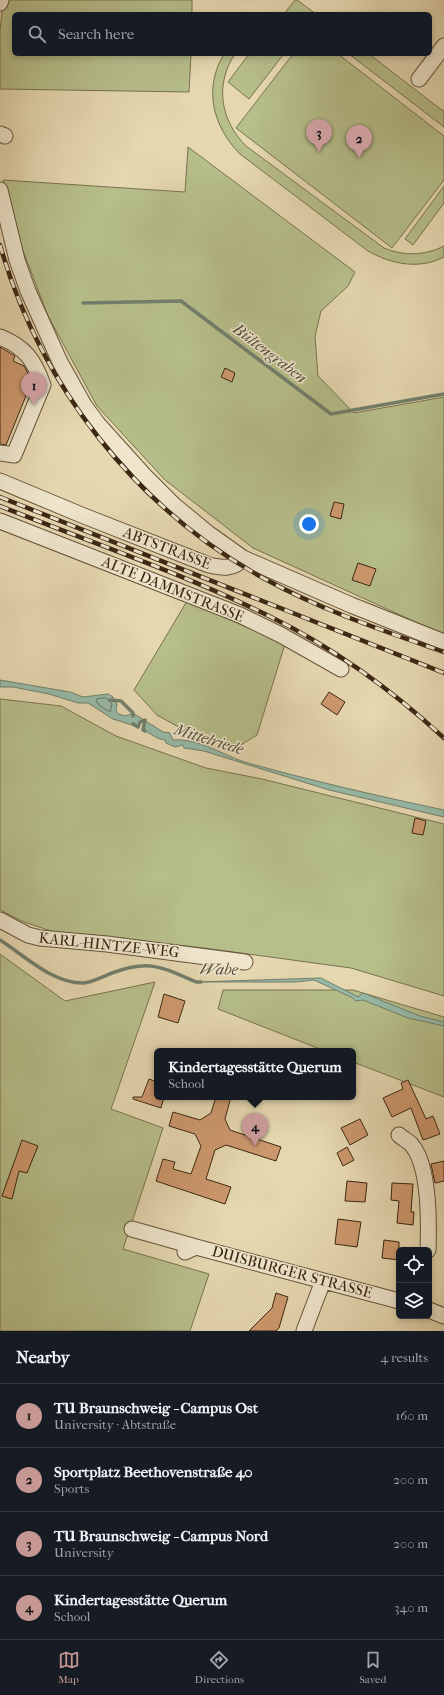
<!DOCTYPE html>
<html lang="en">
<head>
<meta charset="utf-8">
<style>
  :root { --surface:#171b24; --page:#242831; --text:#f1f3f6; --muted:#9ea1a6; --line:#363941; --accent:#c59692 }
  body { margin:0; font-family:"IM FELL French Canon",serif; background:var(--page); color:var(--text) }
  .controls { position:absolute; right:12px; bottom:12px; display:grid; overflow:hidden; border-radius:6px; box-shadow:0 2px 6px #0003 }
  .controls button { width:36px; height:36px; display:grid; place-items:center; padding:0; border:0; border-bottom:1px solid var(--line); background:var(--surface); color:var(--text); font:20px sans-serif }
  .you { position:absolute; left:309px; top:524px; width:14px; height:14px; margin:-10px; border:3px solid #fff; border-radius:50%; background:#1a73e8; box-shadow:0 0 0 6px #1a73e833 }
  .badge { display:grid; place-items:center; width:26px; height:26px; border-radius:50%; background:var(--accent); color:#111; font-size:13px; font-weight:700 }
  .pin { position:absolute; translate:-50% -33px; filter:drop-shadow(0 1px 2px #0008) }
  .pin::after { content:''; position:absolute; top:21px; width:14px; height:12px; background:inherit; clip-path:polygon(0 0,100% 0,50% 100%) }
  .popup { position:absolute; left:154px; top:1048px; width:202px; height:52px; box-sizing:border-box; display:grid; place-content:center; border-radius:6px; background:var(--surface); filter:drop-shadow(0 1px 3px #0005); font-size:13px; white-space:nowrap; color:var(--muted) }
  .popup b { font-size:15px; color:var(--text) }
  .popup::after { content:''; position:absolute; left:50%; top:100%; margin-left:-8px; border:8px solid transparent; border-top-color:var(--surface) }
  .list { margin:0; padding:0; list-style:none }
  h2 { display:flex; justify-content:space-between; align-items:center; height:52px; margin:0; padding:0 16px; font-size:17px }
  h2 small { font-size:13px; font-weight:400; color:var(--muted) }
  .list li { display:grid; grid-template-columns:26px 1fr auto; gap:12px; align-items:center; box-sizing:border-box; height:64px; padding:0 16px; border-top:1px solid var(--line) }
  .list b { display:block; font-size:15px; white-space:nowrap }
  .list p { margin:0; font-size:13px; white-space:nowrap; color:var(--muted) }
  .list em { font-size:13px; font-style:normal; color:var(--muted) }
  .icon { flex:none; width:22px; height:22px; fill:none; stroke:currentColor; stroke-width:2; stroke-linecap:round; stroke-linejoin:round }
  .map { position:relative; flex:none; width:444px; height:1331px; overflow:hidden }
  .search { position:absolute; background:var(--surface); box-shadow:0 2px 6px #0003; left:12px; right:12px; top:12px; height:44px; display:flex; align-items:center; gap:10px; box-sizing:border-box; padding:0 14px; border-radius:6px; color:var(--muted); font-size:15px }
  .sheet { height:308px; background:var(--surface) }
  nav { display:flex; justify-content:space-around; align-items:center; box-sizing:border-box; height:56px; border-top:1px solid var(--line); background:var(--surface); font-size:11px; color:var(--muted) }
  nav a { display:grid; justify-items:center; gap:2px }
  nav .on { color:var(--accent) }
  .map>svg:first-child { display:block }
  .green { fill:#b6be8a; stroke:#79724e }
  .water { fill:#96baa8; stroke:#727f6c }
  .lines { fill:none; stroke-linecap:round; stroke-linejoin:round }
  .shore { stroke:#69705e; stroke-width:1 }
  .stream { stroke:#727f6c; stroke-width:3.5 }
  .building { fill:#cc986d; stroke:#3c2713 }
  .minor-casing { stroke:#66533a; stroke-width:17 }
  .minor { stroke:#eee5cc; stroke-width:15 }
  .rail-casing { stroke:#3c2713; stroke-width:4.5 }
  .rail { stroke:#eee5cc; stroke-width:3; stroke-dasharray:9; stroke-linecap:butt }
  .labels { text-anchor:middle; dominant-baseline:central; stroke-width:3; stroke-linejoin:round; paint-order:stroke }
  .street-label { font-size:15px; fill:#3c2713; stroke:#eee5cc }
  .water-label { font-size:16px; font-style:italic; fill:#524c38; stroke:#eee5cc }
</style>
</head>
<body>
<div class="map">
<svg width="444" height="1331" viewBox="0 0 444 1331">
  <rect width="100%" height="100%" fill="#e5d7b0"/>
  <filter id="stains"><feTurbulence type="fractalNoise" baseFrequency=".005" numOctaves="4"/><feColorMatrix values="0 0 0 0 .2 0 0 0 0 .09 0 0 0 0 .02 0 0 0 .5 -.17"/></filter>
  <radialGradient id="worn" r=".72"><stop offset=".6" stop-color="#630" stop-opacity="0"/><stop offset="1" stop-color="#630" stop-opacity=".3"/></radialGradient>
  <path class="green" d="M3 0H192V14H14V54H191L189 92 0 89V31Z
    M295 0H297L316 14H284Z
    M224 54H235C214 85 221 121 246 146L384 248C404 256 424 256 444 246V257C419 270 391 264 368 251L240 154C213 127 203 88 224 54Z
    M249 54 283 55 249 99 228 82Z
    M293 54H338L444 136V180L392 248 236 128Z
    M349 54H369L439 108 444 111V127Z
    M188 147 355 272 348 286 321 311 315 336 318 376 354 413 444 397V635L253 548 165 480 97 406 48 316 20 243 3 180 185 192Z
    M444 186V203L413 245 405 239Z
    M187 601 285 644 257 735 239 746 193 735 157 715 134 690Z
    M0 699 61 706 116 736 206 768 262 779 444 824V996L351 968 204 948 51 931 24 922 0 910Z
    M0 954 65 1001 155 982 111 1109 163 1128 123 1249 209 1274 190 1331H0Z
    M223 990H353L444 1017V1097L353 1062V1051H325L218 1009Z"/>
  <path class="water" d="M0 680 70 692 83 697 108 694 113 697 117 704 116 710 118 714 126 716 133 713 163 732 170 733 173 740C201 738 223 756 248 763 313 781 378 796 444 810V817L329 790 204 751 184 748 183 745 175 747 166 743 165 740C156 739 152 734 143 730L145 720 140 722 138 727 113 719 88 703H78L49 694 13 687H0Z
    M321 978 358 997 363 993 420 1016 444 1022V1026L408 1018 363 1000 355 1001 353 998 314 980 295 982H196Z"/>
  <g class="lines">
    <path class="shore" d="M106 698 112 704 110 712 100 706 96 701 97 699Z"/>
    <path class="stream" d="M83 303 181 301 331 414 444 394
      M110 700 121 701 133 713V716
      M133 724 138 727 140 722 145 720 143 730 145 731
      M0 940C25 956 52 983 83 983 92 983 104 976 112 973 150 959 161 967 196 982H201"/>
  </g>
  <path class="building" d="M0 347 15 356 13 361 24 366 32 381 6 445 0 444Z
    M225 368 235 373 232 382 221 377Z
    M334 502 344 504 341 519 330 516Z
    M358 563 376 569 370 586 352 580Z
    M329 692 345 702 337 715 321 704Z
    M415 818 426 821 423 835 412 833Z
    M164 994 185 1001 178 1023 158 1017Z
    M149 1079 157 1082V1097H164L161 1108 133 1099V1097H142Z
    M408 1080 426 1119 433 1116 440 1134 423 1140 411 1108 392 1117 383 1098 403 1089 401 1083Z
    M216 1097H231L225 1119 230 1130 281 1147 276 1161 226 1145 215 1150 206 1179 231 1187 225 1204 156 1181 163 1159 175 1162 173 1169 191 1174 201 1146 195 1134 169 1126 173 1112 200 1120 211 1113Z
    M360 1119 368 1135 350 1145 341 1128Z
    M22 1140 38 1146 27 1173 19 1171 12 1199 2 1196Z
    M347 1147 354 1160 343 1166 337 1153Z
    M444 1161V1181L435 1183 431 1164Z
    M347 1181 367 1183 365 1202 345 1201Z
    M392 1183 413 1184 411 1212H414L413 1225 397 1223 399 1201 391 1200Z
    M338 1219 361 1222 357 1247 335 1244Z
    M384 1240 399 1242V1260L382 1258Z
    M276 1293 288 1297 279 1328 276 1331H249L272 1308Z"/>
  <g class="lines">
    <g class="minor-casing">
      <path id="minor" d="M0 3 1 0
        M419 79 444 46
        M0 134 5 136
        M0 190 17 260 28 291 60 362 84 405 98 424 144 475 174 505 208 533 243 558 351 605 444 642
        M0 337C25 347 34 360 43 385L14 455 0 453
        M0 481 84 516 209 565C222 568 234 570 243 558
        M0 521 240 615 281 635 341 669
        M0 920 28 935 40 938 107 944 245 962
        M399 1135C402 1138 408 1141 411 1144 430 1165 429 1223 428 1250
        M132 1229 196 1247
        M185 1252 196 1247 399 1301
        M429 1310 444 1316
        M304 1331 323 1281"/>
    </g>
    <use href="#minor" class="minor"/>
    <g class="rail-casing">
      <path id="rail" d="M0 245C40 385 136 509 265 579 321 610 384 631 444 652
        M0 497 444 673
        M0 506C90 542 182 573 269 616 332 647 392 690 444 738"/>
    </g>
    <use href="#rail" class="rail"/>
  </g>
  <g class="labels">
    <g class="street-label">
      <text transform="translate(167 548) rotate(21)">ABTSTRASSE</text>
      <text transform="translate(173 589) rotate(22)">ALTE DAMMSTRASSE</text>
      <text transform="translate(109 945) rotate(6)">KARL-HINTZE-WEG</text>
      <text transform="translate(292 1272) rotate(15)">DUISBURGER STRASSE</text>
    </g>
    <g class="water-label">
      <text transform="translate(270 353) rotate(37)">Bültengraben</text>
      <text transform="translate(209 739) rotate(17)">Mittelriede</text>
      <text transform="translate(219 969) rotate(1)">Wabe</text>
    </g>
  </g>
  <rect width="100%" height="100%" filter="url(#stains)"/>
  <rect width="100%" height="100%" fill="url(#worn)"/>
</svg>
<div class="controls">
<button><svg class="icon" aria-label="locate" viewBox="0 0 24 24"><circle cx="12" cy="12" r="6"/><path d="M12 2v4M12 18v4M2 12h4M18 12h4"/></svg></button>
<button><svg class="icon" aria-label="layers" viewBox="0 0 24 24"><path d="M12 4l9 5-9 5-9-5zM3 14l9 5 9-5"/></svg></button>
</div>
<div class="you"></div>
<div class="pin badge" style="left:34px;top:405px">1</div>
<div class="pin badge" style="left:359px;top:158px">2</div>
<div class="pin badge" style="left:319px;top:152px">3</div>
<div class="pin badge" style="left:255px;top:1146px">4</div>
<div class="popup"><b>Kindertagesstätte Querum</b>School</div>
<div class="search"><svg class="icon" aria-label="search" viewBox="0 0 24 24"><circle cx="10" cy="10" r="6"/><path d="M15 15l6 6"/></svg>Search here</div>
</div>
<section class="sheet">
<h2>Nearby<small>4 results</small></h2>
<ul class="list">
<li><span class="badge">1</span><div><b>TU Braunschweig - Campus Ost</b><p>University · Abtstraße</p></div><em>160 m</em></li>
<li><span class="badge">2</span><div><b>Sportplatz Beethovenstraße 40</b><p>Sports</p></div><em>200 m</em></li>
<li><span class="badge">3</span><div><b>TU Braunschweig - Campus Nord</b><p>University</p></div><em>200 m</em></li>
<li><span class="badge">4</span><div><b>Kindertagesstätte Querum</b><p>School</p></div><em>340 m</em></li>
</ul>
</section>
<nav>
<a class="on"><svg class="icon" aria-label="map" viewBox="0 0 24 24"><path d="M3 6l6-2 6 2 6-2v14l-6 2-6-2-6 2zM9 4v14M15 6v14"/></svg>Map</a>
<a><svg class="icon" aria-label="directions" viewBox="0 0 24 24"><path d="M12 3l9 9-9 9-9-9zM9 14v-3h6M13 9l2 2-2 2"/></svg>Directions</a>
<a><svg class="icon" aria-label="saved" viewBox="0 0 24 24"><path d="M7 4h10v16l-5-4-5 4z"/></svg>Saved</a>
</nav>
</body>
</html>
